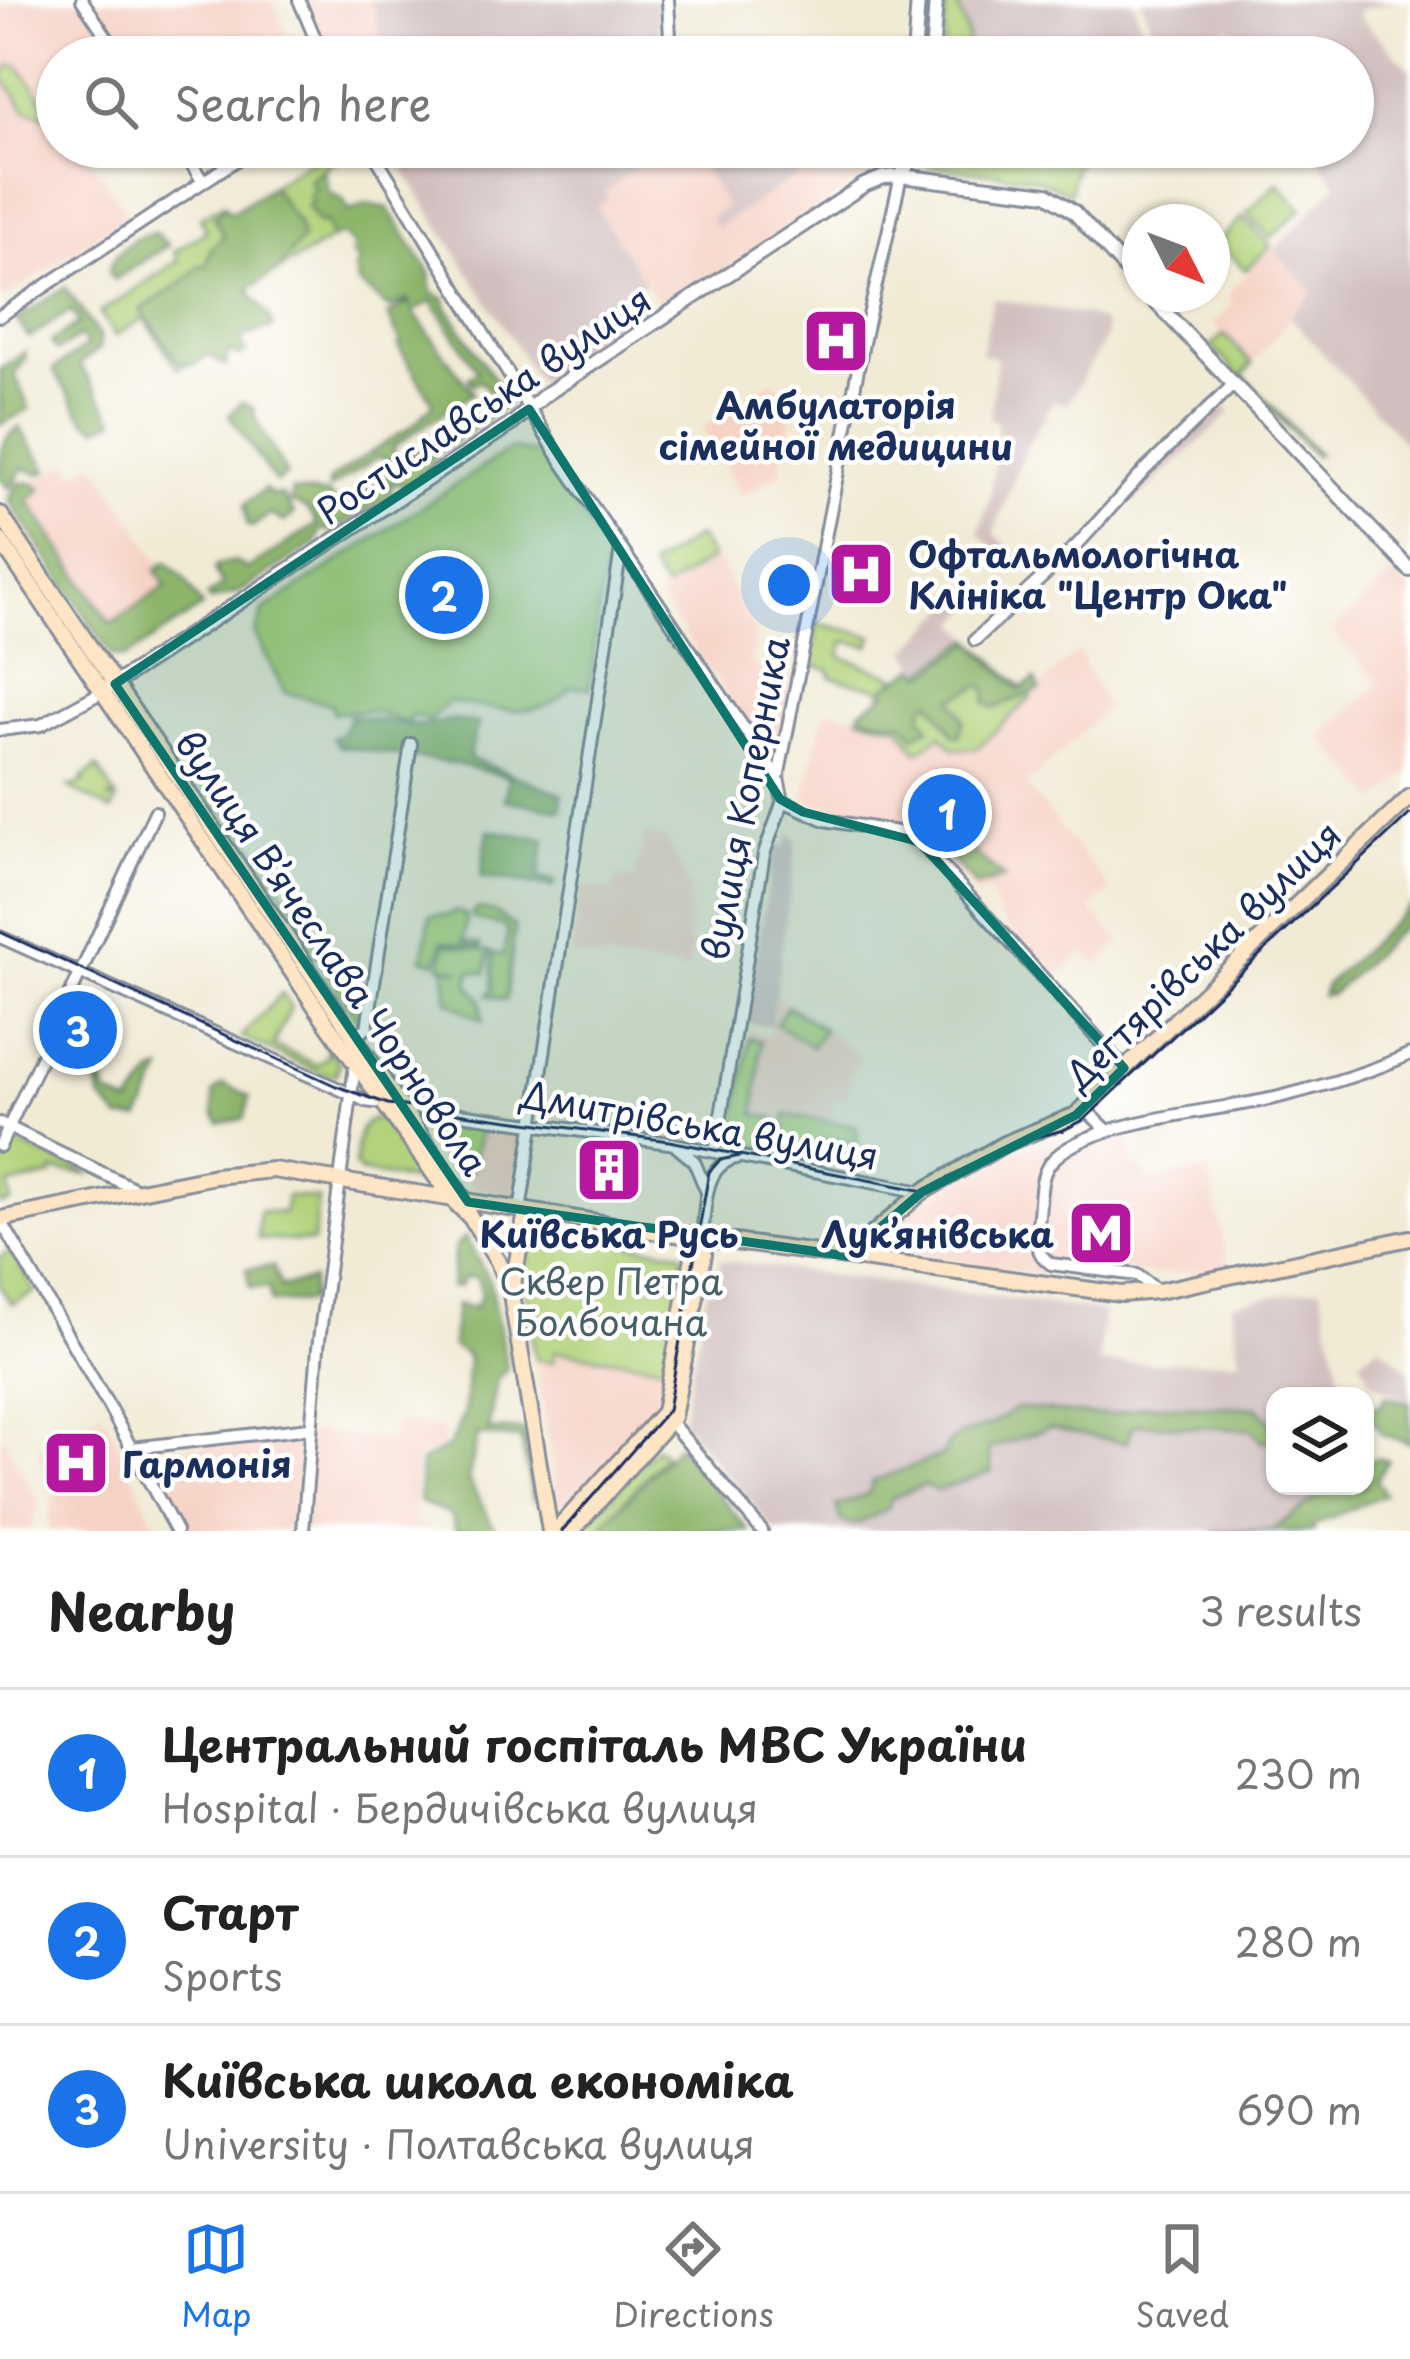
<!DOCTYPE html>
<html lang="en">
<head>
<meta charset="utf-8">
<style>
  :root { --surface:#fff; --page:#f6f6f6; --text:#222; --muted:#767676; --line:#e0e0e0; --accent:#1a73e8 }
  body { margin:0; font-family:"Playpen Sans",sans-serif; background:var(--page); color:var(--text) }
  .controls { position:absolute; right:36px; bottom:36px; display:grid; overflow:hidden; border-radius:24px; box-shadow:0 3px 9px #0004 }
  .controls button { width:108px; height:108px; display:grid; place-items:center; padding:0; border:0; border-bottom:3px solid var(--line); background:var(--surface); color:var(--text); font:60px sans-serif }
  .compass { position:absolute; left:1122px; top:204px; width:108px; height:108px; border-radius:50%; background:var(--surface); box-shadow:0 3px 9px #0004; rotate:132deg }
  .you { position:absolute; left:789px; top:585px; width:42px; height:42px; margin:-30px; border:9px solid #fff; border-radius:50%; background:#1a73e8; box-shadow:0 0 0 18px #1a73e833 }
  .badge { display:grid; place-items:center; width:78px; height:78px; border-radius:50%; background:var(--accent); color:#fff; font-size:39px; font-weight:700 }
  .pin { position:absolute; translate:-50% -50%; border:6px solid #fff; box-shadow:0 3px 12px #0006 }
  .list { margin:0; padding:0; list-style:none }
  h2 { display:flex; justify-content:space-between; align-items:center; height:156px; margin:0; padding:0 48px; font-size:51px }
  h2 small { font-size:39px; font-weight:400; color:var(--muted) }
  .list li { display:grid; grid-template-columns:78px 1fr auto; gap:36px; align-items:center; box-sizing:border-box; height:168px; padding:0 48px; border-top:3px solid var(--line) }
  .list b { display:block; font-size:45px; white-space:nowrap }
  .list p { margin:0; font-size:39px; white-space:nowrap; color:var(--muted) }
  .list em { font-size:39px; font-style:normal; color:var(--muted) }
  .icon { flex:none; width:66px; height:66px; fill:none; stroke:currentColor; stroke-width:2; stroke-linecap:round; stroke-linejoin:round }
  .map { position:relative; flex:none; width:1410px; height:1531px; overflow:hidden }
  .search { position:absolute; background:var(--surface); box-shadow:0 3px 9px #0004; left:36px; right:36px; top:36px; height:132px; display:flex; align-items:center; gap:30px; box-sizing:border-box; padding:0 42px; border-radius:66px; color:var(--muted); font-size:45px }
  .sheet { height:660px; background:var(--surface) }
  nav { display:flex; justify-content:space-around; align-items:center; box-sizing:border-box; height:168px; border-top:3px solid var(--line); background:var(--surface); font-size:33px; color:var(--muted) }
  nav a { display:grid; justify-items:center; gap:6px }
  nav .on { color:var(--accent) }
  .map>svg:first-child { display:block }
  .built { fill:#f6d2c5 }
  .industrial { fill:#d1bfbf }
  .green { fill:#b2d37b; stroke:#66816c; stroke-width:3 }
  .forest { fill:#8db56b; stroke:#547264; stroke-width:3; fill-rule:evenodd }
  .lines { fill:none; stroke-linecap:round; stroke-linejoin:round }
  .minor-casing { stroke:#868d9a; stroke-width:16 }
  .tertiary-casing { stroke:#868d9a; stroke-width:18 }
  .secondary-casing { stroke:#868d9a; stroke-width:20 }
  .minor { stroke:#fff; stroke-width:10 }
  .tertiary { stroke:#fff; stroke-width:12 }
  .secondary { stroke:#fde5c5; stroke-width:14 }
  .tram { stroke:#1b2f5e; stroke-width:3 }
  .marked { fill:#0f766e; fill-opacity:0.2; stroke:#0f766e; stroke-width:9; stroke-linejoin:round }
  .labels { text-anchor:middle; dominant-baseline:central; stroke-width:9; stroke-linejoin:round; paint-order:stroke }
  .street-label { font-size:36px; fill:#1b2f5e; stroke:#fff }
  .poi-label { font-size:36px; font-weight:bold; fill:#1b2f5e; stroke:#fff }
  .park-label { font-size:36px; fill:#486067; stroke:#fff }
</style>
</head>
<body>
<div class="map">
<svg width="1410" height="1531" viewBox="0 0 1410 1531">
  <rect width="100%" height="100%" fill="#fff"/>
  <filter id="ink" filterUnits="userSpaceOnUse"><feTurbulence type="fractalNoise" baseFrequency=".00833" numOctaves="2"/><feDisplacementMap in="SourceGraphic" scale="24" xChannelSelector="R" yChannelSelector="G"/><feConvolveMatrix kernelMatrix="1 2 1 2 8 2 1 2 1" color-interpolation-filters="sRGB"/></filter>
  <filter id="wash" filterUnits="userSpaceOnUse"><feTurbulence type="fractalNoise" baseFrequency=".004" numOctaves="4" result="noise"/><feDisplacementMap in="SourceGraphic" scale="48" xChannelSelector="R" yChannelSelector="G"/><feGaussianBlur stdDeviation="2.7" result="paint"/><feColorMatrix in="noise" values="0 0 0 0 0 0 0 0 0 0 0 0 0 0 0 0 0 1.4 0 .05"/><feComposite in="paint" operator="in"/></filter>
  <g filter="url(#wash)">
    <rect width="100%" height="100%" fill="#f1ebd5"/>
    <path class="built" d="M19 0H273L296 57H57V147H83L128 216 0 301V8L13 6Z
      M304 0H371L386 57H328Z
      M645 147H683L689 157 695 154 727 207 717 227 812 166V147H893L886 163 664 310 595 206 608 198 604 192 650 156Z
      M1272 247 1313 292 1252 364 1213 323 1233 304 1227 295Z
      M800 380 779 474 742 496 702 428 773 381 780 391Z
      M68 462 76 474 95 463 161 564 166 562 198 610 117 660 9 500Z
      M716 558 755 631 751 665 794 675 773 762 658 596Z
      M1393 574 1410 592V771L1378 801 1320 737 1379 683 1332 631Z
      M971 638 1031 694 1078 651 1107 708 1026 785 1111 890 1090 909 1121 943 1098 965 1084 951 1054 979 1001 920 989 891 977 894 921 834 904 825 804 800 825 710 858 717Z
      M645 834 666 839 690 889 689 970 571 955 582 887 613 890 616 878 634 880Z
      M774 995 824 1028 863 1060 850 1074 848 1099 835 1097 833 1115 810 1161 778 1149 738 1143 740 1131 733 1130 747 1030 769 1036Z
      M483 1120 530 1126 517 1195 473 1188 469 1181Z
      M1127 1133 1132 1163 1150 1179 1195 1171 1210 1176 1229 1268 1154 1275 1051 1263 1042 1258 1039 1275 882 1250 885 1233 903 1212 1019 1148 1063 1137 1071 1149 1105 1134Z
      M554 1351 667 1366 656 1414 567 1508 557 1501 535 1359 552 1361Z
      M103 1412 158 1531H48L55 1485 37 1452 40 1446Z
      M395 1422 443 1428V1446L415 1458V1522L430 1528 429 1531H187L148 1462 152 1451 317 1433 392 1441Z
      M0 1431 38 1502 31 1531H0Z"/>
    <path class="industrial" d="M371 0H657L660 57H386Z
      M946 0H1133L1153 57H943Z
      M1141 0H1399L1360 10 1359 17 1410 69V449L1289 316 1313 292 1274 250 1337 184 1310 147H1353V57H1242L1230 27 1159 45Z
      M389 147H645L651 156 605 192 608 198 596 207 645 282 633 291 644 309 539 382Z
      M683 147H812V166L716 228 710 218 726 206 695 155 690 157Z
      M993 298 1089 316 1105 324 1106 337 1067 405 1054 401 1025 448 994 533 1021 561 1013 569 979 533 991 492 997 434V421L990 418 997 358 981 354Z
      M1223 404 1231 412 1132 504 1125 496Z
      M960 597 972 608 958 622 970 636 923 672 907 651Z
      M789 833 797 840 771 1026 744 1023 775 846 786 847Z
      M720 1260 1103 1312 1099 1364 1240 1360 1231 1303 1320 1287 1345 1396H1275V1486H1334L1272 1531H775L682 1422 707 1289 715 1290Z
      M1380 1345 1410 1371V1401L1372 1382 1360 1360Z"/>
    <path class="green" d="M946 0H956L968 36 966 57H943Z
      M11 65 19 66 57 120 26 110 2 75Z
      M330 147H341L345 153 309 180 343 232 233 298 249 323 178 369 144 318 115 336 100 313 179 260 174 252 207 230 200 218 223 204 231 213Z
      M972 147H1079L1070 193 1031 177 929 167Z
      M1278 183 1302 209 1271 238 1247 213Z
      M1243 217 1271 246 1246 270 1218 242Z
      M1224 334 1252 364 1243 375 1317 454 1314 455 1211 346Z
      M510 449 541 454 605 554 590 688 571 687C541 725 490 707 448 702L429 721 413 715 407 723 372 711 333 713V705L284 692 255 634 264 610Z
      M698 536 712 558 665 589 650 567Z
      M817 623 873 636 870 646 845 641 840 656 900 678 886 687 884 695 878 688 831 677 830 670 810 664Z
      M971 638 1032 697 977 748 955 749 941 735 918 752 899 726 858 717Z
      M188 750 275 878 265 884 182 757Z
      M97 767 115 795 109 799H117L112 811 68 787 80 784 83 778 86 782 84 777Z
      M278 883 364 1013 360 1024 269 889Z
      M478 909 494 912 515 927 506 1000 488 995 493 989V953L503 955 508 931 502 925 473 918V911Z
      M454 911 467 915 464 941 481 944V948L443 941 437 962 423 959 430 915H450Z
      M445 944 490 951 486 973 470 971 469 985 481 999 483 1020 448 1001 445 968 462 970 441 966Z
      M282 993 291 1007 273 1045 317 1065 328 1055 326 1044 339 1063 336 1075 322 1074 241 1037Z
      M788 1006 823 1029 812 1047 776 1024Z
      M750 1038 761 1041 755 1114 776 1119 772 1150 739 1143 741 1131 734 1129Z
      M421 1115 482 1123 471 1171 458 1170Z
      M786 1115 852 1125 857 1127 858 1143 823 1139 810 1159 783 1152Z
      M376 1118C396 1124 420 1158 423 1179L419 1182 361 1172 355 1167C357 1148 354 1124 376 1118Z
      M10 1140 91 1174 53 1171 52 1176 9 1185 11 1202 0 1205V1161Z
      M287 1196 318 1199 313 1242 258 1239 259 1211 284 1213Z
      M537 1231 680 1252 684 1256 667 1366 555 1351 553 1362 535 1359 524 1281 531 1235Z
      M14 1251 35 1292 12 1304 0 1287V1256Z
      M656 1447 665 1455 605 1523 604 1531H580Z"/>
    <path class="forest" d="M324 170 329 192 343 200 349 211 367 204 388 208 430 273 431 292 445 299 446 306 508 400 507 405 436 455C433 475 411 490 391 483L392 492 385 499 333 531 321 530 316 543 242 591 210 601 207 596 223 585 214 570 217 565 235 561 248 569 317 524 308 510 291 502 292 491 329 495 339 508 393 472 385 458 378 457 329 489V480L413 425 434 404 398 346 401 343 388 315 407 303 412 308 408 300 389 308 358 283 355 268 360 261 352 256 354 246 342 235 332 238 325 222 318 223 307 206 312 202 308 196 315 189 309 180ZM432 301 478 371 468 378 473 385 480 380 498 402 428 449 424 445 411 453 404 465H398L393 447 473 393 413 312Z
      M272 186 298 224 302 239 278 270 249 289C255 304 269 311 273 327L243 337 241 343 246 352 238 356 228 351 226 366 209 355 192 365 179 362 140 310 183 282 200 265 206 266 211 248 224 236 214 217 225 206 231 213Z
      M155 233 168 245 114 280 109 273C111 253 136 235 155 233Z
      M65 287 100 338 99 349 79 364 115 420 98 428 84 419 53 370 87 346 80 336 57 351 51 342 79 323 71 310 29 338 17 320Z
      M25 352V360L15 374 29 409 0 425V370Z
      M242 402 254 409 255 418 287 475 275 482 229 415Z
      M19 427 48 470 40 474 24 468 9 488 0 479C0 455 0 439 19 427Z
      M18 483H32L42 489 28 500 111 624 166 586 156 570 166 562 184 578 202 607 125 658 112 656 9 500Z
      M265 489 271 495H282L294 514 284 522 270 514 252 527 247 525 245 504Z
      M972 642 1020 690 1035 679 1040 690 994 708 986 702 987 690 982 685 952 699 964 719 959 736 954 735 931 701 924 706 922 715 929 727 914 736 904 723 863 716 860 711 887 693 885 687 917 667 925 675Z
      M350 716 424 726 449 720 478 723 469 758 562 794 561 810 505 800 508 777 457 764 339 746 333 738 342 733Z
      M946 829 1004 878 976 887 929 835Z
      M488 830 545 839 539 878 555 881 554 887 481 877Z
      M1410 906V919L1332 994 1322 995 1326 985Z
      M163 1070 140 1119H120L100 1097 98 1084 103 1082 107 1094 130 1105 153 1074Z
      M223 1084 250 1097 244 1119 220 1123 214 1114 213 1093Z
      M465 1237 489 1280 507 1368 497 1379 488 1430H524L536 1496 533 1500 521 1439 478 1435 468 1480 496 1531H456L451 1515 419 1502 421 1462 449 1446 464 1414 468 1356 452 1346 456 1304 474 1308 482 1294 477 1277H464L460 1286 451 1287 455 1247Z
      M273 1266 281 1287 312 1280 310 1301 271 1303 269 1288H250L246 1269Z
      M1385 1396 1410 1403V1443L1383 1435 1374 1421 1365 1420V1403L1379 1408Z
      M1145 1405 1257 1407 1275 1427V1440L1261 1442 1252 1430 1137 1424 1131 1428 1127 1443 1049 1428 989 1449 992 1472 936 1491 924 1485 890 1499 889 1508 858 1524H848L841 1520 836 1507 869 1493 873 1481 943 1455 949 1443 960 1435 992 1424 1017 1408 1088 1415 1116 1414Z
      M678 1445 749 1531H604L605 1523Z
      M1377 1458 1388 1460 1376 1480 1385 1494 1314 1525V1531H1214L1272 1530 1334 1486H1365V1462Z"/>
  </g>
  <g filter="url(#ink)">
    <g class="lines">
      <g class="minor-casing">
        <path id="minor" d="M82 0 120 57
          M299 0 323 57
          M668 0 671 57
          M181 147 203 182
          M370 147 562 462 778 778
          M0 316 256 147
          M975 640 1077 545 1145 470 1233 385
          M0 730 41 725 102 692
          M783 801 825 820 897 832 920 842 1124 1068
          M0 937 366 1101 669 1143 922 1192
          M352 1038 367 1028 411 744
          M1084 1108 1108 1131
          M0 1123 137 1190
          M0 1146 155 812
          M677 1147 694 1161 706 1190
          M715 1152 764 854 783 801 778 778 865 333 901 176
          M520 1211 621 549
          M0 1219 108 1405 176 1531
          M702 1237C706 1208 702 1166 736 1158
          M1158 1291 1137 1275 1051 1264C1032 1252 1037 1235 1039 1215 1041 1198 1039 1176 1051 1162 1087 1119 1223 1111 1279 1097 1323 1086 1369 1073 1410 1054
          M668 1419 762 1531
          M132 1448 309 1428
          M303 1531 318 1348 355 1065"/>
      </g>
      <g class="tertiary-casing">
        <path id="tertiary" d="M914 57 918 0
          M932 57 936 0
          M901 147 904 168
          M901 176 918 147
          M1148 294 1410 570
          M108 688 513 423 545 395 864 185 884 177 901 176 1047 194 1074 212 1140 285"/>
      </g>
      <g class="secondary-casing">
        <path id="secondary" d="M0 514 469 1207
          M0 540 326 1022 451 1198 471 1218 498 1262 511 1294 550 1531
          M0 1219 215 1176 273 1170 646 1230 1121 1294 1158 1291 1410 1238
          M847 1256 922 1192 1004 1144 1076 1115 1410 797
          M512 1289 526 1212
          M556 1531 664 1412 694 1252 702 1237
          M572 1531 673 1417 704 1254 702 1237"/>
      </g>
      <use href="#minor" class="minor"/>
      <use href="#tertiary" class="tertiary"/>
      <use href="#secondary" class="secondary"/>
      <path class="tram" d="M0 932 336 1086 388 1104 669 1141 924 1191 1019 1141 1064 1130 1085 1119 1410 814
        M562 1531 668 1410 709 1172 720 1160 740 1156"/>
    </g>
  </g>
  <path class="marked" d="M529 409 780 799 803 812 920 842 1124 1068 1076 1115 922 1192 847 1256 468 1202 115 684Z"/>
  <defs>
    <g id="hospital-square" transform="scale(3.45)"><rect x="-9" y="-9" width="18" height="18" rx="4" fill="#b5179e" stroke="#fff"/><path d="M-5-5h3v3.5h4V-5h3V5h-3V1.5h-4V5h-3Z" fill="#fff"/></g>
    <g id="building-square" transform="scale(3.45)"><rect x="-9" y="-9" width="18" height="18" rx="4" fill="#b5179e" stroke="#fff"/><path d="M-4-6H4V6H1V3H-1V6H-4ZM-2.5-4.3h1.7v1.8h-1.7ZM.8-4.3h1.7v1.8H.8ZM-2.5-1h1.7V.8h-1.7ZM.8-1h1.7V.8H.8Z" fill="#fff"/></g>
    <g id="metro-square" transform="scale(3.45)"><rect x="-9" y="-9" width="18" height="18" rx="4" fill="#b5179e" stroke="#fff"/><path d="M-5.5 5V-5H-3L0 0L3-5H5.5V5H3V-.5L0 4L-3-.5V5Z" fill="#fff"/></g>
  </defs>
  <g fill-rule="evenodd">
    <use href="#hospital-square" x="836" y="341"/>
    <use href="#hospital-square" x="861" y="574"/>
    <use href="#building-square" x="609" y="1170"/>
    <use href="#metro-square" x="1101" y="1233"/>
    <use href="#hospital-square" x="76" y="1463"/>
  </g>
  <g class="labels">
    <g class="street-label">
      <text transform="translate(483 404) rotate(-34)">Ростиславська вулиця</text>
      <text transform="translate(744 798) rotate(-79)">вулиця Коперника</text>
      <text transform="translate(333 952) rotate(56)">вулиця Вʼячеслава Чорновола</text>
      <text transform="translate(1202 954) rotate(-44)">Дегтярівська вулиця</text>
      <text transform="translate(700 1124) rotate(10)">Дмитрівська вулиця</text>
    </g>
    <g class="poi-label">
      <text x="836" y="404">Амбулаторія<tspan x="836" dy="41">сімейної медицини</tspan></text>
      <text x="908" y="553" text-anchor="start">Офтальмологічна<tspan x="908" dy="41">Клініка "Центр Ока"</tspan></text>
      <text x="609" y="1233">Київська Русь</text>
      <text x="1054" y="1233" text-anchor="end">Лукʼянівська</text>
      <text x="122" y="1463" text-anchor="start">Гармонія</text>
    </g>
    <g class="park-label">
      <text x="611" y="1280">Сквер Петра<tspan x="611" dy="41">Болбочана</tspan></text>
    </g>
  </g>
</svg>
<div class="controls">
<button><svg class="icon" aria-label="layers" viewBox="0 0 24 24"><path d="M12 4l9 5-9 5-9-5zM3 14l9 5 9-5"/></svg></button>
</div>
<svg class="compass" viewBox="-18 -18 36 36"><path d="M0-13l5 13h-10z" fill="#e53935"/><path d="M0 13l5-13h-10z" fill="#767676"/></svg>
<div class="you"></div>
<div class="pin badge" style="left:947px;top:813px">1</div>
<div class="pin badge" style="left:444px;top:595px">2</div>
<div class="pin badge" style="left:78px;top:1030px">3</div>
<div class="search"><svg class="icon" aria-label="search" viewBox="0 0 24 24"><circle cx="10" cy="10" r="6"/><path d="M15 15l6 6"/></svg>Search here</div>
</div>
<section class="sheet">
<h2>Nearby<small>3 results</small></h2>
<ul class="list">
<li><span class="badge">1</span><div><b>Центральний госпіталь МВС України</b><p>Hospital · Бердичівська вулиця</p></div><em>230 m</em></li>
<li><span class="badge">2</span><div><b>Старт</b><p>Sports</p></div><em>280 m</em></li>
<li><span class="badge">3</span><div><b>Київська школа економіка</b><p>University · Полтавська вулиця</p></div><em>690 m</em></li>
</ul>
</section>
<nav>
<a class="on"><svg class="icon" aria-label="map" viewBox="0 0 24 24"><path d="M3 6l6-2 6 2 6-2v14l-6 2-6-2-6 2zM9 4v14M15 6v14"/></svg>Map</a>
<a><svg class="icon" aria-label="directions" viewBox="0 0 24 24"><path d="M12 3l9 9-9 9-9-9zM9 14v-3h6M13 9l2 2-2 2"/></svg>Directions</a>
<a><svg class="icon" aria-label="saved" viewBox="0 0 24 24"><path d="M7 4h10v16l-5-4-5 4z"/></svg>Saved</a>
</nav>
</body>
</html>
